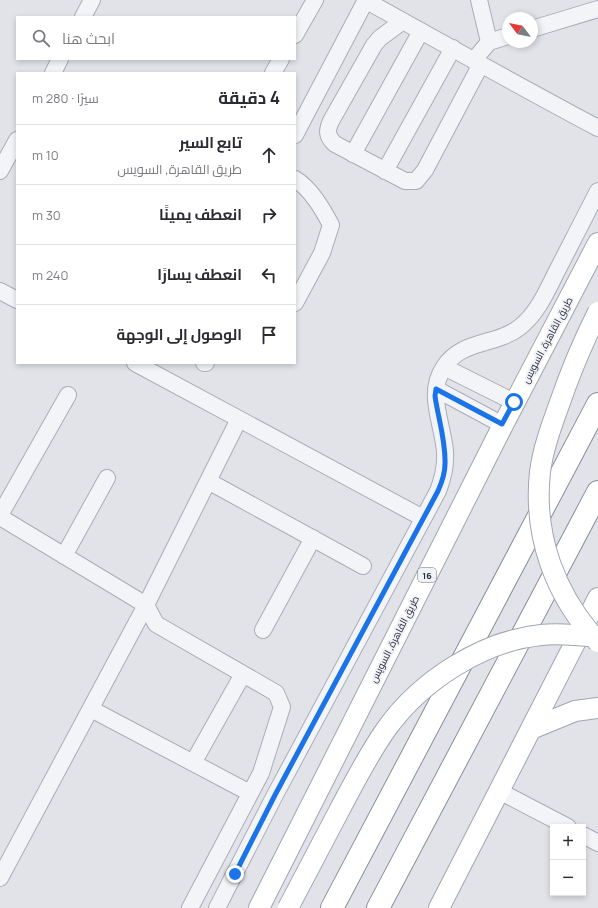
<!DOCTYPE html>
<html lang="ar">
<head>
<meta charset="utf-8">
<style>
  :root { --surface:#fff; --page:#f7f7f7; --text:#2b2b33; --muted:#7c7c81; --line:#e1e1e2 }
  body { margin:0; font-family:Manrope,Cairo,sans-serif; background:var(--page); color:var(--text); direction:rtl }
  .controls { position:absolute; right:12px; bottom:12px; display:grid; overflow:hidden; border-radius:0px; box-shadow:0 2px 6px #0003 }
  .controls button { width:36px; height:36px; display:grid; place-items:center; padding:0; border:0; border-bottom:1px solid var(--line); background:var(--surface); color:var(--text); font:20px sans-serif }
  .compass { position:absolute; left:502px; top:12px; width:36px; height:36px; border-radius:50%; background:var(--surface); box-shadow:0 2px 6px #0003; rotate:302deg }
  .stop { position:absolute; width:12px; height:12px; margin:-9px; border:3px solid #1a73e8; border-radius:50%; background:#fff }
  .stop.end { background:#1a73e8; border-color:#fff; box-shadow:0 1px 4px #0008 }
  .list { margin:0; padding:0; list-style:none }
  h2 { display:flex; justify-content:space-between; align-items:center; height:52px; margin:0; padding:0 16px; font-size:17px }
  h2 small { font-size:13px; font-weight:400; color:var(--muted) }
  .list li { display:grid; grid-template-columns:26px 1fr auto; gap:12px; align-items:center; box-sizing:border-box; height:60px; padding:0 16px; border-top:1px solid var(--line) }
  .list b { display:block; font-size:15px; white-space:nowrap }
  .list p { margin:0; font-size:13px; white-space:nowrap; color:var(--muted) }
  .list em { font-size:13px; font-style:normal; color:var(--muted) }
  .icon { flex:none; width:22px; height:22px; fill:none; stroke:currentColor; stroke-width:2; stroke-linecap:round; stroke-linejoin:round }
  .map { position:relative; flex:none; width:598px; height:908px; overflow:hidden; direction:ltr }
  .search { position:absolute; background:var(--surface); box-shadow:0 2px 6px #0003; left:16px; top:16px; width:280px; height:44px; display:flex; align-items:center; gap:10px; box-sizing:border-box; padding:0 14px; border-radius:0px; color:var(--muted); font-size:15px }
  .panel { position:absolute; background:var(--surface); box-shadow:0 2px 6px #0003; left:16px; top:72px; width:280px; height:292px; border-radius:0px; direction:rtl }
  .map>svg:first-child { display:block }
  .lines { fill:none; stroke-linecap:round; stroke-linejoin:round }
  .minor-casing { stroke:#aaadb6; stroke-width:18 }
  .major-casing { stroke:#a0a5b4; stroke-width:22 }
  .highway-casing { stroke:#898e9f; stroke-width:24 }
  .minor { stroke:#f3f4f7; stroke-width:16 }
  .major { stroke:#fff; stroke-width:20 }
  .highway { stroke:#fff; stroke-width:22 }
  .major-bridge-casing { stroke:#a0a5b4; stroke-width:22; stroke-linecap:butt }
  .major-bridge { stroke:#fff; stroke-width:20 }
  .route { stroke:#1a73e8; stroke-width:5 }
  .labels { text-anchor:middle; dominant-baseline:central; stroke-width:4; stroke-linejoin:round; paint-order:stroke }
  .shield { fill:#f0f2f6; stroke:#656977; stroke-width:1 }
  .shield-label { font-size:9px; font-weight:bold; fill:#2a2e40 }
  .street-label { font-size:10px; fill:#2a2e40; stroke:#f0f2f6 }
</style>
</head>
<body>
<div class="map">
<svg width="598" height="908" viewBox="0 0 598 908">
  <rect width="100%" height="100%" fill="#e1e3e9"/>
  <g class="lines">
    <g class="minor-casing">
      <path id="minor" d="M365 0C442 43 519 86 598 128
        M83 17 92 0
        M403 21 380 38 374 45 331 121C327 130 326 136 335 144L405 181H416L425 170 481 64
        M532 29 598 9
        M295 35 315 0
        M489 42 508 36
        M474 60 489 42 479 0
        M53 73 60 59
        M273 73 281 59
        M295 135 366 0
        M353 154 421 31
        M0 171 17 140
        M385 171 453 48
        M295 179C311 189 322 208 331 225L322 253 295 303
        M0 291 17 300
        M135 363 423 518
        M204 363H206
        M444 367 514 402
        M436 389 503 425
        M208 481 363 566
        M0 515 68 395
        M0 517 146 605 156 624 276 693 282 707 261 773 190 908
        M64 556 107 478
        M263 630 313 538
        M91 709 250 793
        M193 763 243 674
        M499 791 568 827
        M583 835 598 843
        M0 878 146 605 239 419
        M217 908 275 795 438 491C443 478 446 466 445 452 443 423 426 394 444 367 462 339 496 346 520 327 539 312 548 288 559 267 572 242 585 216 598 191"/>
    </g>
    <g class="major-casing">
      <path id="major" d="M531 729 575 711 598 708
        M259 908 503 425 598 243
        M439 908 598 598"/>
    </g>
    <g class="highway-casing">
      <path id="highway" d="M332 908 598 404
        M378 908 598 492"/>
    </g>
    <use href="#minor" class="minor"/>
    <use href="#major" class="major"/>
    <use href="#highway" class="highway"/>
    <g class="major-bridge-casing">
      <path id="major-bridge" d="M598 312C583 342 570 373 559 405 551 427 543 449 540 472 533 536 555 595 598 642
        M288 908C305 875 323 842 340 809 355 781 369 753 387 728 421 681 482 641 541 635 559 633 579 635 598 637"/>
    </g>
    <use href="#major-bridge" class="major-bridge"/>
  </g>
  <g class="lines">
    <path class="route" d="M235 874 275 795 438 491C442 482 445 473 445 464 446 441 438 418 435 396L436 389 502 424 514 402"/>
  </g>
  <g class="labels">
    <rect class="shield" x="418" y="568" width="18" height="14" rx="3"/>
    <g class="shield-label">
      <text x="427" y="575">16</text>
    </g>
    <g class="street-label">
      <text transform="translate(547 340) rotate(-62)">طريق القاهرة, السويس</text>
      <text transform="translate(394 639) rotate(-63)">طريق القاهرة, السويس</text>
    </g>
  </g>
</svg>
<div class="controls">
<button>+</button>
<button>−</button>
</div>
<svg class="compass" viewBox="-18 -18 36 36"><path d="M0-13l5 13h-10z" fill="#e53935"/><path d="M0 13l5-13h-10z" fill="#7c7c81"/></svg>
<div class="stop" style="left:514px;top:402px"></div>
<div class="stop end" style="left:235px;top:874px"></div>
<div class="search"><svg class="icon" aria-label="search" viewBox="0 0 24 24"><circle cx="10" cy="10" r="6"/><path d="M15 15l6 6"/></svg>ابحث هنا</div>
<section class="panel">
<h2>4 دقيقة<small>سيرًا · 280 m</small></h2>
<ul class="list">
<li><svg class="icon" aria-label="ahead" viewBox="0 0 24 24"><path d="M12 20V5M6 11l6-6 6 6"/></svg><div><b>تابع السير</b><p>طريق القاهرة, السويس</p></div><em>10 m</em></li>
<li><svg class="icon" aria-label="right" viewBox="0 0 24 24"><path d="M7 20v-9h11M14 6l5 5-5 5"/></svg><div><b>انعطف يمينًا</b></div><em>30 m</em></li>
<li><svg class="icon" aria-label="left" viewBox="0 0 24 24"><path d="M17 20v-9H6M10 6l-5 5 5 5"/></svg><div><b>انعطف يسارًا</b></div><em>240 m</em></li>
<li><svg class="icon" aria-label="arrive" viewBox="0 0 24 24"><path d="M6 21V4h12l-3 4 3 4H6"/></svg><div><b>الوصول إلى الوجهة</b></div></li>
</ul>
</section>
</div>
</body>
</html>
